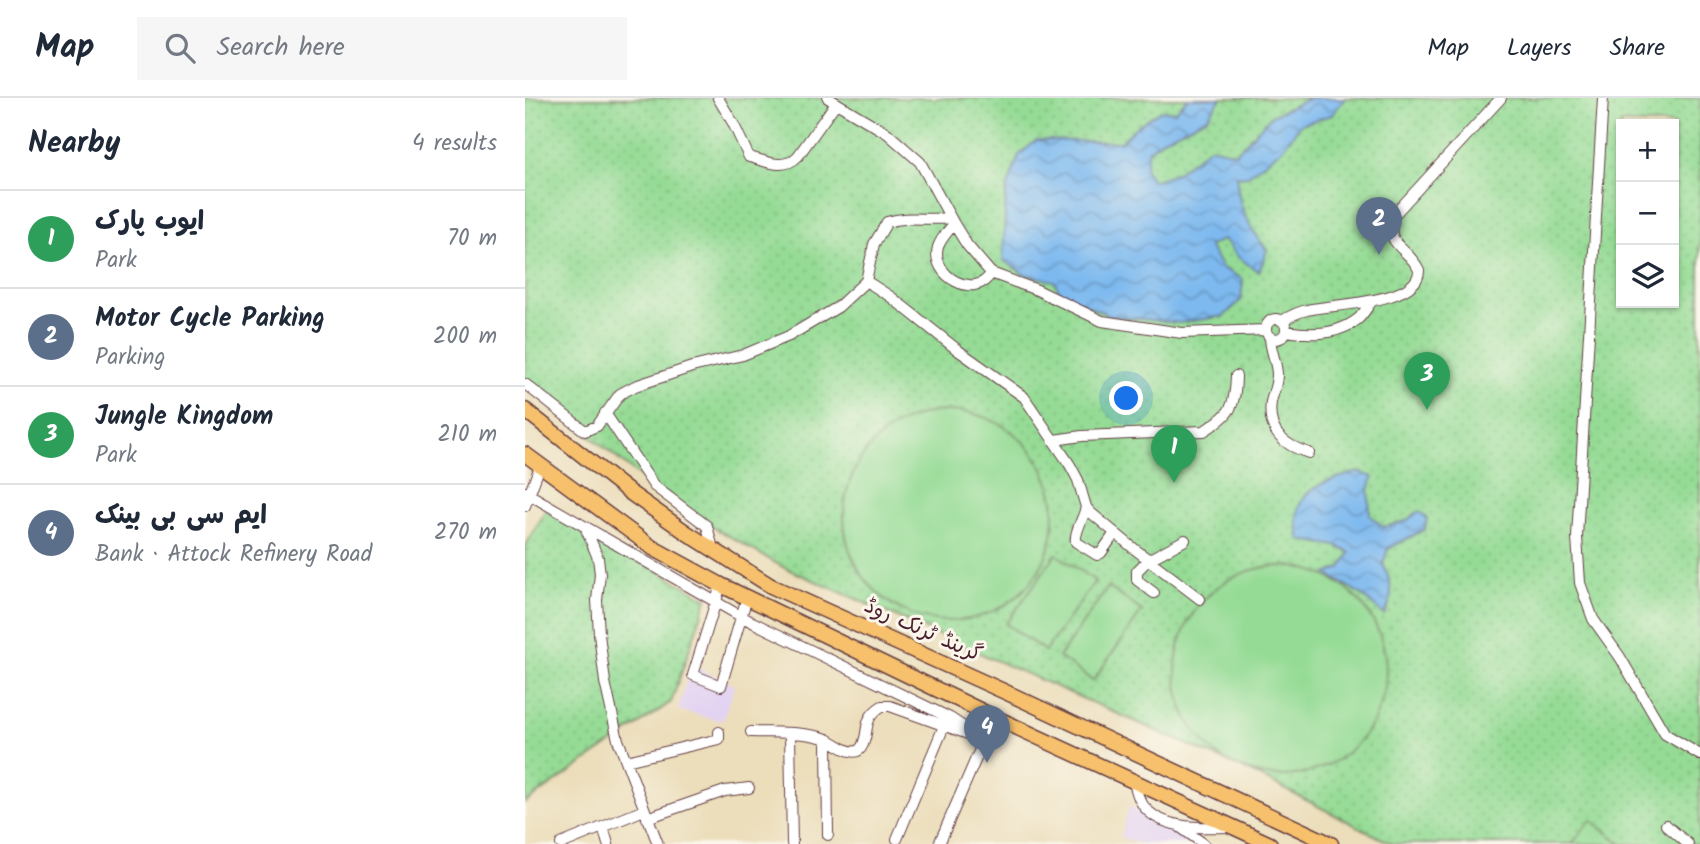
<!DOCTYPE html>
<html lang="en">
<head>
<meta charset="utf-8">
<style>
  :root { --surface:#fff; --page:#f6f6f7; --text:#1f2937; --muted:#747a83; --line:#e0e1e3; --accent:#111827 }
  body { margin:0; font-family:Kalam,"Playpen Sans Arabic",sans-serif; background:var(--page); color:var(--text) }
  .controls { position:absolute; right:21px; top:21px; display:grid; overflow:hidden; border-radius:0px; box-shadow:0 2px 5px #0004 }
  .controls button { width:63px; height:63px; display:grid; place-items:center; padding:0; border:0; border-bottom:2px solid var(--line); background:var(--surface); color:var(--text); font:35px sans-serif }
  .you { position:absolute; left:602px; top:301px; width:24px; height:24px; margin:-18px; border:5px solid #fff; border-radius:50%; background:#1a73e8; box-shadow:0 0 0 10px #1a73e833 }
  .badge { display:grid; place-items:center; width:46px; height:46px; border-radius:50%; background:var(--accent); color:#fff; font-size:23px; font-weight:700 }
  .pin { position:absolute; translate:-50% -58px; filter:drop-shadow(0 2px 4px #0008) }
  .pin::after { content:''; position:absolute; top:37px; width:24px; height:21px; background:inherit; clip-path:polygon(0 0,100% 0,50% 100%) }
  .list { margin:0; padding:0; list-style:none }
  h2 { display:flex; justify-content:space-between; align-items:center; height:91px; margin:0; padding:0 28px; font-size:30px }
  h2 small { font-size:23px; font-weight:400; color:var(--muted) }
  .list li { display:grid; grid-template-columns:46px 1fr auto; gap:21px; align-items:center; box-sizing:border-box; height:98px; padding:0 28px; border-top:2px solid var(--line) }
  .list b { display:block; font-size:26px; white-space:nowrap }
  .list p { margin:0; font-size:23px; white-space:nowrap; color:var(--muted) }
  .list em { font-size:23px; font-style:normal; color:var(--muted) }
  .icon { flex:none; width:38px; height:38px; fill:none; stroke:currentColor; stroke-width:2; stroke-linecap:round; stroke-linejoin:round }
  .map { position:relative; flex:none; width:1175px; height:746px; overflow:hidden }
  header { display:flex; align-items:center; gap:42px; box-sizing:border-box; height:98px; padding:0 35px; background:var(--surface); border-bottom:2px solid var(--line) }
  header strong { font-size:33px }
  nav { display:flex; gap:38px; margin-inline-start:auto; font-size:24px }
  .search { width:490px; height:63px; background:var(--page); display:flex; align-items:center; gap:18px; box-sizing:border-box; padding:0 24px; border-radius:0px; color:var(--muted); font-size:26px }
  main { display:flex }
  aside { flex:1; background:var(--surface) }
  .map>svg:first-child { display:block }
  .built { fill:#e3d3f2 }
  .grass { fill:url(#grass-dots); stroke:#707d60; stroke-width:2; fill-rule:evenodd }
  .pitch { fill:#95db95; stroke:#707d60; stroke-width:2 }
  .water { fill:url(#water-waves); stroke:#646c8d; stroke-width:2 }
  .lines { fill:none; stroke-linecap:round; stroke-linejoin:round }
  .minor-casing { stroke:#623c41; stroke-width:12 }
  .highway-casing { stroke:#623c41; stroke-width:17 }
  .minor { stroke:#fff; stroke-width:10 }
  .highway { stroke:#f7c06c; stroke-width:14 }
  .labels { text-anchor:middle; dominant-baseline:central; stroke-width:6; stroke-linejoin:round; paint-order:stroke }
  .street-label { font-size:21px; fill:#4a1f2b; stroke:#fbf7ec }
</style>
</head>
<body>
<header>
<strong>Map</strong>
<div class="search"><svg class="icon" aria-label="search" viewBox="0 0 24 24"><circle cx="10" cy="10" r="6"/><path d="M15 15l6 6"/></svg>Search here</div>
<nav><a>Map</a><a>Layers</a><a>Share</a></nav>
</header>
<main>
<aside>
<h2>Nearby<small>4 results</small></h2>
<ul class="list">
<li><span class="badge" style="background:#2e9e5b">1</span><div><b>ایوب پارک</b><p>Park</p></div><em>70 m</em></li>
<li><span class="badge" style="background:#5c6f8a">2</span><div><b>Motor Cycle Parking</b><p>Parking</p></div><em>200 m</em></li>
<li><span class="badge" style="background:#2e9e5b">3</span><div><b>Jungle Kingdom</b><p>Park</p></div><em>210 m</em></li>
<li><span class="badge" style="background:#5c6f8a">4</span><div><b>ایم سی بی بینک</b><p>Bank · Attock Refinery Road</p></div><em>270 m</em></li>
</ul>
</aside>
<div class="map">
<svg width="1175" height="746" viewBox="0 0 1175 746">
  <defs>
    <pattern id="grass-dots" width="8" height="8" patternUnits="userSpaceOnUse" patternTransform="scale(1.75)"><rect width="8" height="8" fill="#95db95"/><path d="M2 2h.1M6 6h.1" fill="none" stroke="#82bc81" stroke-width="1.8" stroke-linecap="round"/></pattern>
    <pattern id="water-waves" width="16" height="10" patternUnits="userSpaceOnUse" patternTransform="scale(1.75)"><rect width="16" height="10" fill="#7db9ef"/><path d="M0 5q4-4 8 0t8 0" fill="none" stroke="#6896c2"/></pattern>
  </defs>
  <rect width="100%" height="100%" fill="#fbf7ec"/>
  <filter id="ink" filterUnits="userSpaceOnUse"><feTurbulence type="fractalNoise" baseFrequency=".0143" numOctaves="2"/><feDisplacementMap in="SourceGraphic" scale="14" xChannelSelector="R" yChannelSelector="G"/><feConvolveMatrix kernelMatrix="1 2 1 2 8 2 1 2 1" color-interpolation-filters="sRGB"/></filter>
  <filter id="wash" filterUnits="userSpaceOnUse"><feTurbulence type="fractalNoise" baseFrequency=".00686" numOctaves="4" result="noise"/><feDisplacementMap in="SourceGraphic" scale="28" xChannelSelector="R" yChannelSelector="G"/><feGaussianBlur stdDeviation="1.57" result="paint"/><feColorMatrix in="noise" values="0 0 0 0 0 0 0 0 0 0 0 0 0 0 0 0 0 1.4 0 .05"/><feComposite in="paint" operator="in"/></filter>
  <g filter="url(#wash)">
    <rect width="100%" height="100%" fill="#ecdebb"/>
    <path class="built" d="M166 567 210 588 197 623 153 612Z
      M604 709 671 740 673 746H617L596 739Z"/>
    <path class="grass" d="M0 0H1175V746H867L730 676 256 468 150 407 56 331 0 281ZM1096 26H1149V205H1096Z
      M22 410 182 501 146 604 0 705V449Z"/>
    <path class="pitch" d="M319 418a105 105 0 1 1 210 0a105 105 0 1 1-210 0Z
      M531 456 570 483 520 553 481 526Z
      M651 573a105 105 0 1 1 210 0a105 105 0 1 1-210 0Z
      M583 489 617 513 568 583 534 559Z
      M1066 722 1097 746H1047Z"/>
    <path class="water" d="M663 0H696L683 19 638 41 623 53 620 71 627 83 651 75 685 49 711 55 746 18 785 0H820L807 17 776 26 757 51 722 78 712 79C712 109 724 128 742 152L734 174 713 159 699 141 684 148 697 170 718 181 716 202 699 218 655 225 586 218 536 196 529 183 499 176 478 162 481 94 494 57 512 42 596 44 612 28 636 12 650 14Z
      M834 374 848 379 844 392 845 418 859 429 881 423 894 413 902 420 900 431 863 451 858 466C867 486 870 498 859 517L836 496 802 476 816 470 825 455 812 448 775 442C774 435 771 426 772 420 773 388 810 380 834 374Z"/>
  </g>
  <g filter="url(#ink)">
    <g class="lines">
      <g class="minor-casing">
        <path id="minor" d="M193 0 208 25 224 59C241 63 259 73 273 58L311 5
          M303 0 362 35 395 64 429 126 442 147 466 175 512 192 577 223 657 235 741 232
          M1078 0 1052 439 1055 485 1068 521 1095 559 1140 636 1175 657
          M429 126C423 133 416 140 413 149 405 178 451 203 466 175
          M341 183 366 199 434 253 499 299 545 367 553 382 561 409 565 414 607 449 675 501
          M741 231a10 10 0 1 1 20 0a10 10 0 1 1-20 0Z
          M757 223C765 218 773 214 782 212 806 206 895 206 894 172 883 149 861 150 867 119L976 0
          M761 233C784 237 813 237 833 221 838 217 842 209 847 203
          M745 239C745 252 752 264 752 277 752 286 748 295 746 304 742 334 758 347 784 355
          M0 286 60 333 72 328 95 296 110 288 167 269 218 257 264 238 313 209 341 183 349 146 362 124C385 117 401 123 425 120
          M80 315 129 388 182 428 188 451
          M529 342 557 338 679 333C706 316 710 310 711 278
          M0 394 217 519 425 620 460 643
          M0 408 15 368
          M561 409C559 420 549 434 551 444L572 457 576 455 590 435
          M61 431 73 460 75 476 72 502 74 536 80 584 93 642 133 746
          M196 487 168 577 196 588 222 499
          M629 495 612 482V473L623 462 660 442
          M226 634C251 635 279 633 302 641 310 644 328 661 336 650 346 635 335 622 357 608H365L443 636
          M265 636 267 746
          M302 641 303 737
          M101 663 194 641V634
          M608 683C611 689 612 698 616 704 632 732 676 730 704 729
          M122 720 200 693 224 690
          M1141 727 1163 746
          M78 729 83 746
          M655 729 679 746
          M372 741 419 628
          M36 746 119 712
          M414 746 469 619"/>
      </g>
      <g class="highway-casing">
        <path id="highway" d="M0 312 104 394 162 435 246 488 487 597 806 746
          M0 356 128 450 196 487 469 619 745 746"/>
      </g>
      <use href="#minor" class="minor"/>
      <use href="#highway" class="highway"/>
    </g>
  </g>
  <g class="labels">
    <g class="street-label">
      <text transform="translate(398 533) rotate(24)">گرینڈ ٹرنک روڈ</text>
    </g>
  </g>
</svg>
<div class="controls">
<button>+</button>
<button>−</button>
<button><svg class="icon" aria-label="layers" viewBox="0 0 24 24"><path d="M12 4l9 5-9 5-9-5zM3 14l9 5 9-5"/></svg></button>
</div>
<div class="you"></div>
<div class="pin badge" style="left:649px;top:385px;background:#2e9e5b">1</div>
<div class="pin badge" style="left:854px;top:157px;background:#5c6f8a">2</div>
<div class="pin badge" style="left:902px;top:312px;background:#2e9e5b">3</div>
<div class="pin badge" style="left:462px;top:665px;background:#5c6f8a">4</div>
</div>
</main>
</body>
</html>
